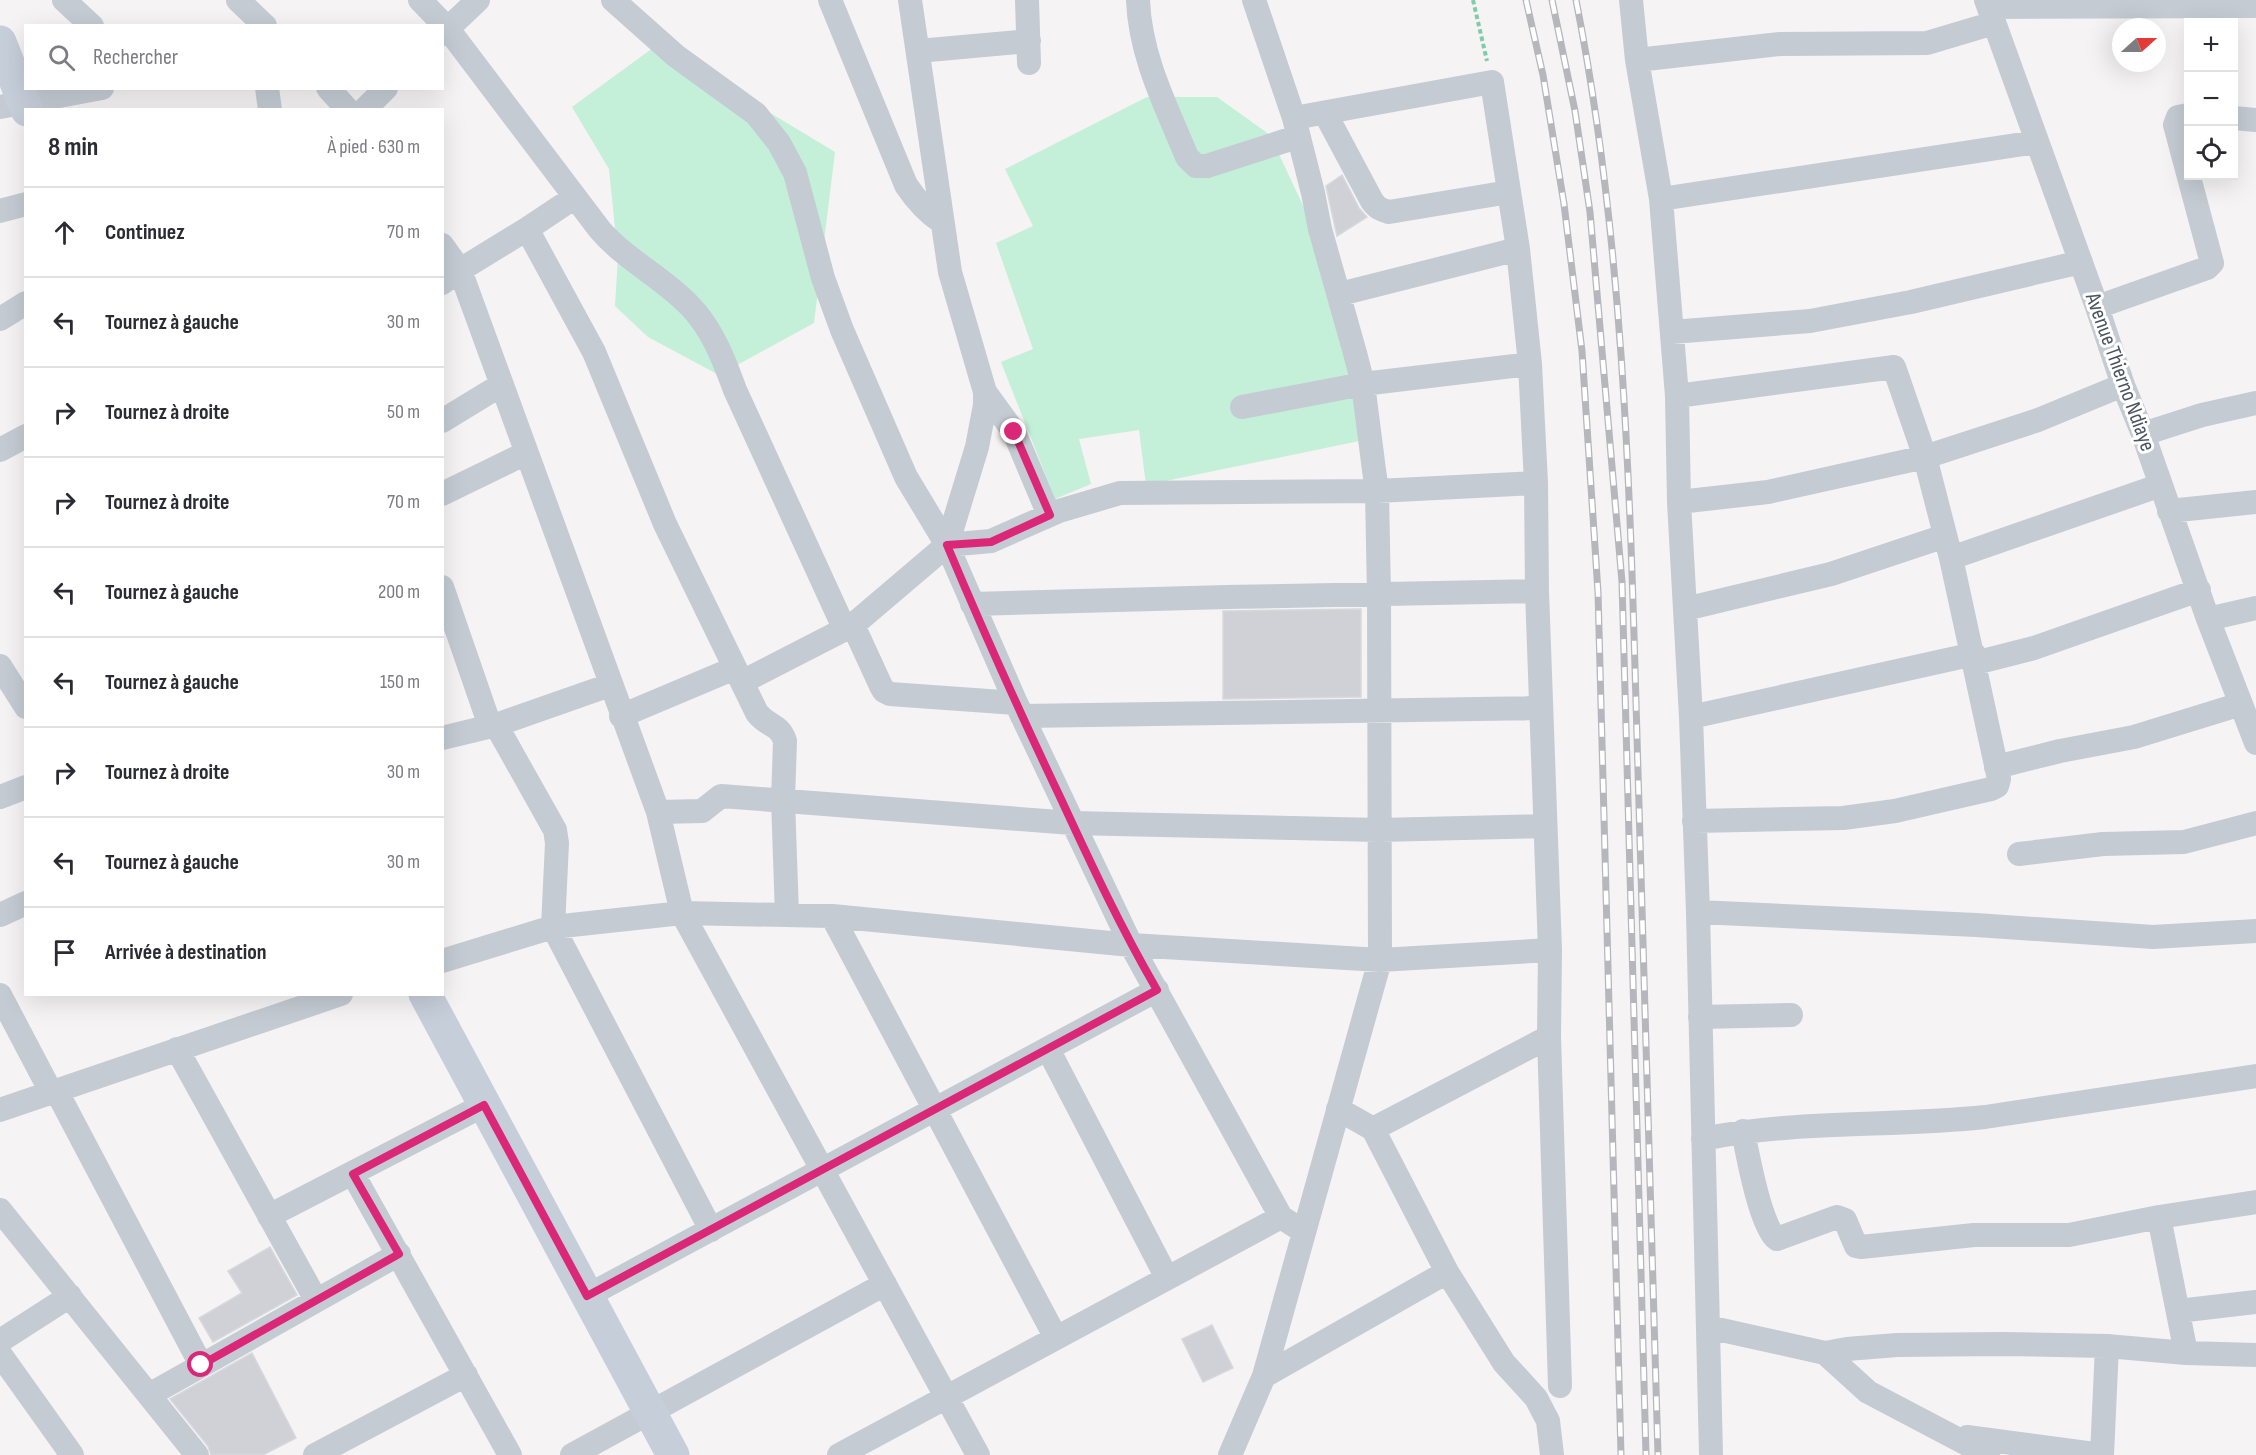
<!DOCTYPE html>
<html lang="fr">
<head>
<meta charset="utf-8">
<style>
  :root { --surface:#fff; --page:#f7f7f7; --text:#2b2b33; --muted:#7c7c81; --line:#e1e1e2 }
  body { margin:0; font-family:"Sofia Sans Condensed",sans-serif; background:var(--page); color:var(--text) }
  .controls { position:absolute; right:18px; top:18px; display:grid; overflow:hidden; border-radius:0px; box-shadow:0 6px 24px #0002 }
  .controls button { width:54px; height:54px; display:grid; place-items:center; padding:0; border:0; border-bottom:2px solid var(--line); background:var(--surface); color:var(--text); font:30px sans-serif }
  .compass { position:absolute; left:2112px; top:18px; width:54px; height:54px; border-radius:50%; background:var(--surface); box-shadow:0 6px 24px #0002; rotate:69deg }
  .stop { position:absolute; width:18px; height:18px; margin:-14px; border:4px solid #db2777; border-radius:50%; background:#fff }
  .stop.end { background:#db2777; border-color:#fff; box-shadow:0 2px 6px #0008 }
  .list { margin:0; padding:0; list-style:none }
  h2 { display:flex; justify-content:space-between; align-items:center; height:78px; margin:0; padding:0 24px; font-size:26px }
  h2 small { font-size:20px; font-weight:400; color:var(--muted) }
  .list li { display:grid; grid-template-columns:39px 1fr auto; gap:18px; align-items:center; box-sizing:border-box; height:90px; padding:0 24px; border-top:2px solid var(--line) }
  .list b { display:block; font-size:22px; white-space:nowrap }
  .list em { font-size:20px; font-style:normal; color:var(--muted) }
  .icon { flex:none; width:33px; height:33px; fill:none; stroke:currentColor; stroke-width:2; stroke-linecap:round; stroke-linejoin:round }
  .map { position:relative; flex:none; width:2256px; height:1455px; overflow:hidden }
  .search { position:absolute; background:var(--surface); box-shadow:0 6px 24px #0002; left:24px; top:24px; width:420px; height:66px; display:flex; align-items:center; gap:15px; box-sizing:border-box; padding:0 21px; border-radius:0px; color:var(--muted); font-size:22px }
  .panel { position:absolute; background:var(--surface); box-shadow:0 6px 24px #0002; left:24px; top:108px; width:420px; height:888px; border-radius:0px }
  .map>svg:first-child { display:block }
  .green { fill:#c4efd9 }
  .building { fill:#d0d1d6; stroke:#d7d8dd; stroke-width:1.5 }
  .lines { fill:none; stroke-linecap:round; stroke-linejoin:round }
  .path { stroke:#7dccad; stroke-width:4; stroke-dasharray:4.5 3; stroke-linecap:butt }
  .street { stroke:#c4cbd3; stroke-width:24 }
  .secondary { stroke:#c6ceda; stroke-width:33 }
  .rail-casing { stroke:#b5b7bc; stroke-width:7 }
  .rail { stroke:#fff; stroke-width:4.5; stroke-dasharray:14; stroke-linecap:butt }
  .route { stroke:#db2777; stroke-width:8 }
  .labels { text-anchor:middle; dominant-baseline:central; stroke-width:6; stroke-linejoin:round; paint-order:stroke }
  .street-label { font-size:22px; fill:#4b5460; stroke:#fff }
</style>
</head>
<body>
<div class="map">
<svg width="2256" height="1455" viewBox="0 0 2256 1455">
  <rect width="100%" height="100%" fill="#f5f3f3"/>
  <path class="green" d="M657 45 835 152 814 323 719 375 648 337 615 306 618 257 609 169 572 107Z
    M1147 97H1217L1270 135 1306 212 1351 352 1364 440 1146 485 1139 430 1079 439 1091 484 1055 499 1001 362 1033 349 996 243 1033 226 1005 169Z"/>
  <path class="building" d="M1342 175 1359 208 1367 217 1337 236 1326 186Z
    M1361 609V697L1223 699V611Z
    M270 1247 297 1295 213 1342 199 1318 242 1293 228 1271Z
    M1212 1325 1233 1368 1203 1382 1182 1339Z
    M252 1353 296 1438 263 1455H211L208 1446 170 1399Z"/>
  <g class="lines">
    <path class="path" d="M1473 0 1487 61"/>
    <path class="street" d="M64 0 92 26
      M238 0 265 26
      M420 0 448 29 600 230C626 260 662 277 689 305 712 328 724 360 735 390L845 630
      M613 0 676 56 756 114 779 143 795 173 823 278 842 330 906 477 947 545 1016 703 1131 945 1281 1217 1304 1232
      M830 0 906 185C916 200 926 212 942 222
      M1027 0 1029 63
      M1138 0C1140 56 1166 106 1187 157L1196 166H1207L1297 137
      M1631 0 1637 60 1661 199 1677 396 1679 502 1691 717 1698 912 1711 1455
      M1986 0 2097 307 2123 385 2143 434 2208 619 2256 743
      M1989 7 2256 6
      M442 34 478 0
      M918 51 1029 41
      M1637 60 1780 44 1927 43 1994 23
      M267 88 270 110
      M328 88 348 110
      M0 107 102 88
      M364 110 386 88
      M1325 113 1372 201C1377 208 1381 210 1389 212L1509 192
      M1294 118 1492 82 1518 249 1530 364 1536 483 1537 591 1550 950 1549 1037 1560 1386
      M2234 118 2256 120
      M1661 199 2037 142
      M0 211 26 204
      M527 229 575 197
      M442 245 460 270 527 229 594 352 665 524 757 713C768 727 779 723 785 741L783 800 787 915
      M442 283 460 270 658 812 682 913 978 1455
      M1340 294 1518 249
      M2097 307 2207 268 2212 263 2175 125 2178 117 2188 115
      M0 319 26 303
      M1672 332 1810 321 1911 302 2081 262
      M985 392 1014 432 1049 515
      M1677 396 1894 367 1925 457 1951 558 1999 779 1997 786 1991 789 1895 811 1843 818 1694 821
      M1242 407 1363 384 1530 364
      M442 421 501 385
      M2143 434 2202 415 2256 403
      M0 450 26 436
      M442 494 526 453
      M1679 502 1768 492 1925 457 2038 420 2123 385
      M2169 511 2256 502
      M947 545 991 541 1059 511 1120 493 1377 491 1536 483
      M1951 558 2161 485
      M442 587 490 726
      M972 604 1227 597 1537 591
      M1685 609 1831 574 1945 536
      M2208 619 2256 608
      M853 625 881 686 884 691 890 694 1016 703
      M1975 663 2034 648 2199 590
      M0 666 26 707
      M742 682 853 625 947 545 977 447 985 405V392L950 272 910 0
      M621 716 735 668
      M1022 716 1541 708
      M1691 717 1974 654
      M496 725 555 830 557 843 553 927 711 1230
      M442 738 496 725 610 685
      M1996 767 2060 751 2134 737 2241 704
      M0 797 26 787
      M658 812 702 811 721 796 1072 823 1379 830 1544 826
      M2019 854 2103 844 2184 842 2256 823
      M1698 912 1976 925 2153 937 2256 931
      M0 915 26 903
      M832 916 1056 1338
      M442 961 553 927 682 913 832 916 1131 945 1380 960 1550 950
      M0 995 51 1092
      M1700 1017 1791 1015
      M177 1049 316 1300
      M1048 1049 1167 1278
      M56 1090 201 1365
      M1338 1109 1373 1129 1447 1272 1504 1363 1536 1398 1548 1421 1552 1455
      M0 1110 341 994
      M1373 1129 1549 1037
      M1743 1131C1747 1152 1761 1229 1777 1239L1837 1217 1845 1220 1856 1246 1861 1247 1974 1235H2069L2159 1217 2256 1202
      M1703 1139C1794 1120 1892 1127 1985 1117L2256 1076
      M353 1174 510 1455
      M0 1210 197 1455
      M269 1216 484 1105
      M2159 1217 2186 1353
      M587 1296 1157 990
      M2178 1311 2256 1302
      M1708 1327 1825 1353 1868 1392 1988 1455
      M0 1341 70 1296
      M1825 1353 1847 1349 1897 1345 2003 1344 2107 1346 2186 1353 2256 1355
      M0 1354 72 1455
      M1264 1376 1447 1272
      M149 1395 399 1254
      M1967 1437 2102 1455
      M315 1455 466 1375
      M572 1455 885 1284
      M839 1455 1281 1217
      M1230 1455 1264 1376 1380 960 1379 596 1377 491 1374 470 1363 384 1355 353 1320 229 1313 193 1294 118 1254 0
      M2102 1455 2107 1346"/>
    <path class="secondary" d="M0 42 27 110
      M425 994 673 1455"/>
    <g class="rail-casing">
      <path id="rail" d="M1526 0 1543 75 1564 204 1582 351 1598 592 1621 1455
        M1552 0 1575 111 1590 212 1622 582 1646 1455
        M1576 0C1624 242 1630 491 1637 737 1644 976 1651 1216 1658 1455"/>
    </g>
    <use href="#rail" class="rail"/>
  </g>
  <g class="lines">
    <path class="route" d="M201 1365 399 1254 353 1174 484 1105 587 1296 1157 990C1121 928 1091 864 1061 799 1021 715 983 631 947 545L991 542 1050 515 1014 432"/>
  </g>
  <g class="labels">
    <g class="street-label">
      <text transform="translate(2120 372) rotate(70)">Avenue Thierno Ndiaye</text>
    </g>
  </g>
</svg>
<div class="controls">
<button>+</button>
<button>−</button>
<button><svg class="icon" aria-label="locate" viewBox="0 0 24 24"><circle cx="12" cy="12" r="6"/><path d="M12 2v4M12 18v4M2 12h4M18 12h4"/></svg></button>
</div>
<svg class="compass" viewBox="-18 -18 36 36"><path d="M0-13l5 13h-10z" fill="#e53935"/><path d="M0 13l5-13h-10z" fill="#7c7c81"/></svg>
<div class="stop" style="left:201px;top:1365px"></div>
<div class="stop end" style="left:1014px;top:432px"></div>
<div class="search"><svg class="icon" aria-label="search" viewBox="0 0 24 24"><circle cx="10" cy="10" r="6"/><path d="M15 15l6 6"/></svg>Rechercher</div>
<section class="panel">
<h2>8 min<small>À pied · 630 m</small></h2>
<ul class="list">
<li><svg class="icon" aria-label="ahead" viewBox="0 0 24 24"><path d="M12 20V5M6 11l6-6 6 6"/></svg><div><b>Continuez</b></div><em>70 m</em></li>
<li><svg class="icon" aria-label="left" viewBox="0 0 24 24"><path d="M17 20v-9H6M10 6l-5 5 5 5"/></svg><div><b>Tournez à gauche</b></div><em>30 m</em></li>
<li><svg class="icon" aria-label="right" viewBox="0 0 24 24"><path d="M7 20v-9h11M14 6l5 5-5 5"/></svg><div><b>Tournez à droite</b></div><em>50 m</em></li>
<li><svg class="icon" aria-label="right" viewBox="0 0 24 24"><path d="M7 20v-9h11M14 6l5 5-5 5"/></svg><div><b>Tournez à droite</b></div><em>70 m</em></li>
<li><svg class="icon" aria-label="left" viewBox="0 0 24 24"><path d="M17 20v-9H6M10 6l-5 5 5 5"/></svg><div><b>Tournez à gauche</b></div><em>200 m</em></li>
<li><svg class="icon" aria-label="left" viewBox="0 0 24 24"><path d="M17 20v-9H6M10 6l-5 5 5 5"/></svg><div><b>Tournez à gauche</b></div><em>150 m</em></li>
<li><svg class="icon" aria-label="right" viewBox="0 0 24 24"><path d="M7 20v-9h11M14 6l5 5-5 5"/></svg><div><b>Tournez à droite</b></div><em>30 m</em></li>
<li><svg class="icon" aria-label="left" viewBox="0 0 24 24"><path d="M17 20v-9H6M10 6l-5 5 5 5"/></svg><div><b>Tournez à gauche</b></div><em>30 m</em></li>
<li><svg class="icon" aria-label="arrive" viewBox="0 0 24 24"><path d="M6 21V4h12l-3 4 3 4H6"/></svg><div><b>Arrivée à destination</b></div></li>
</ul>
</section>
</div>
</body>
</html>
